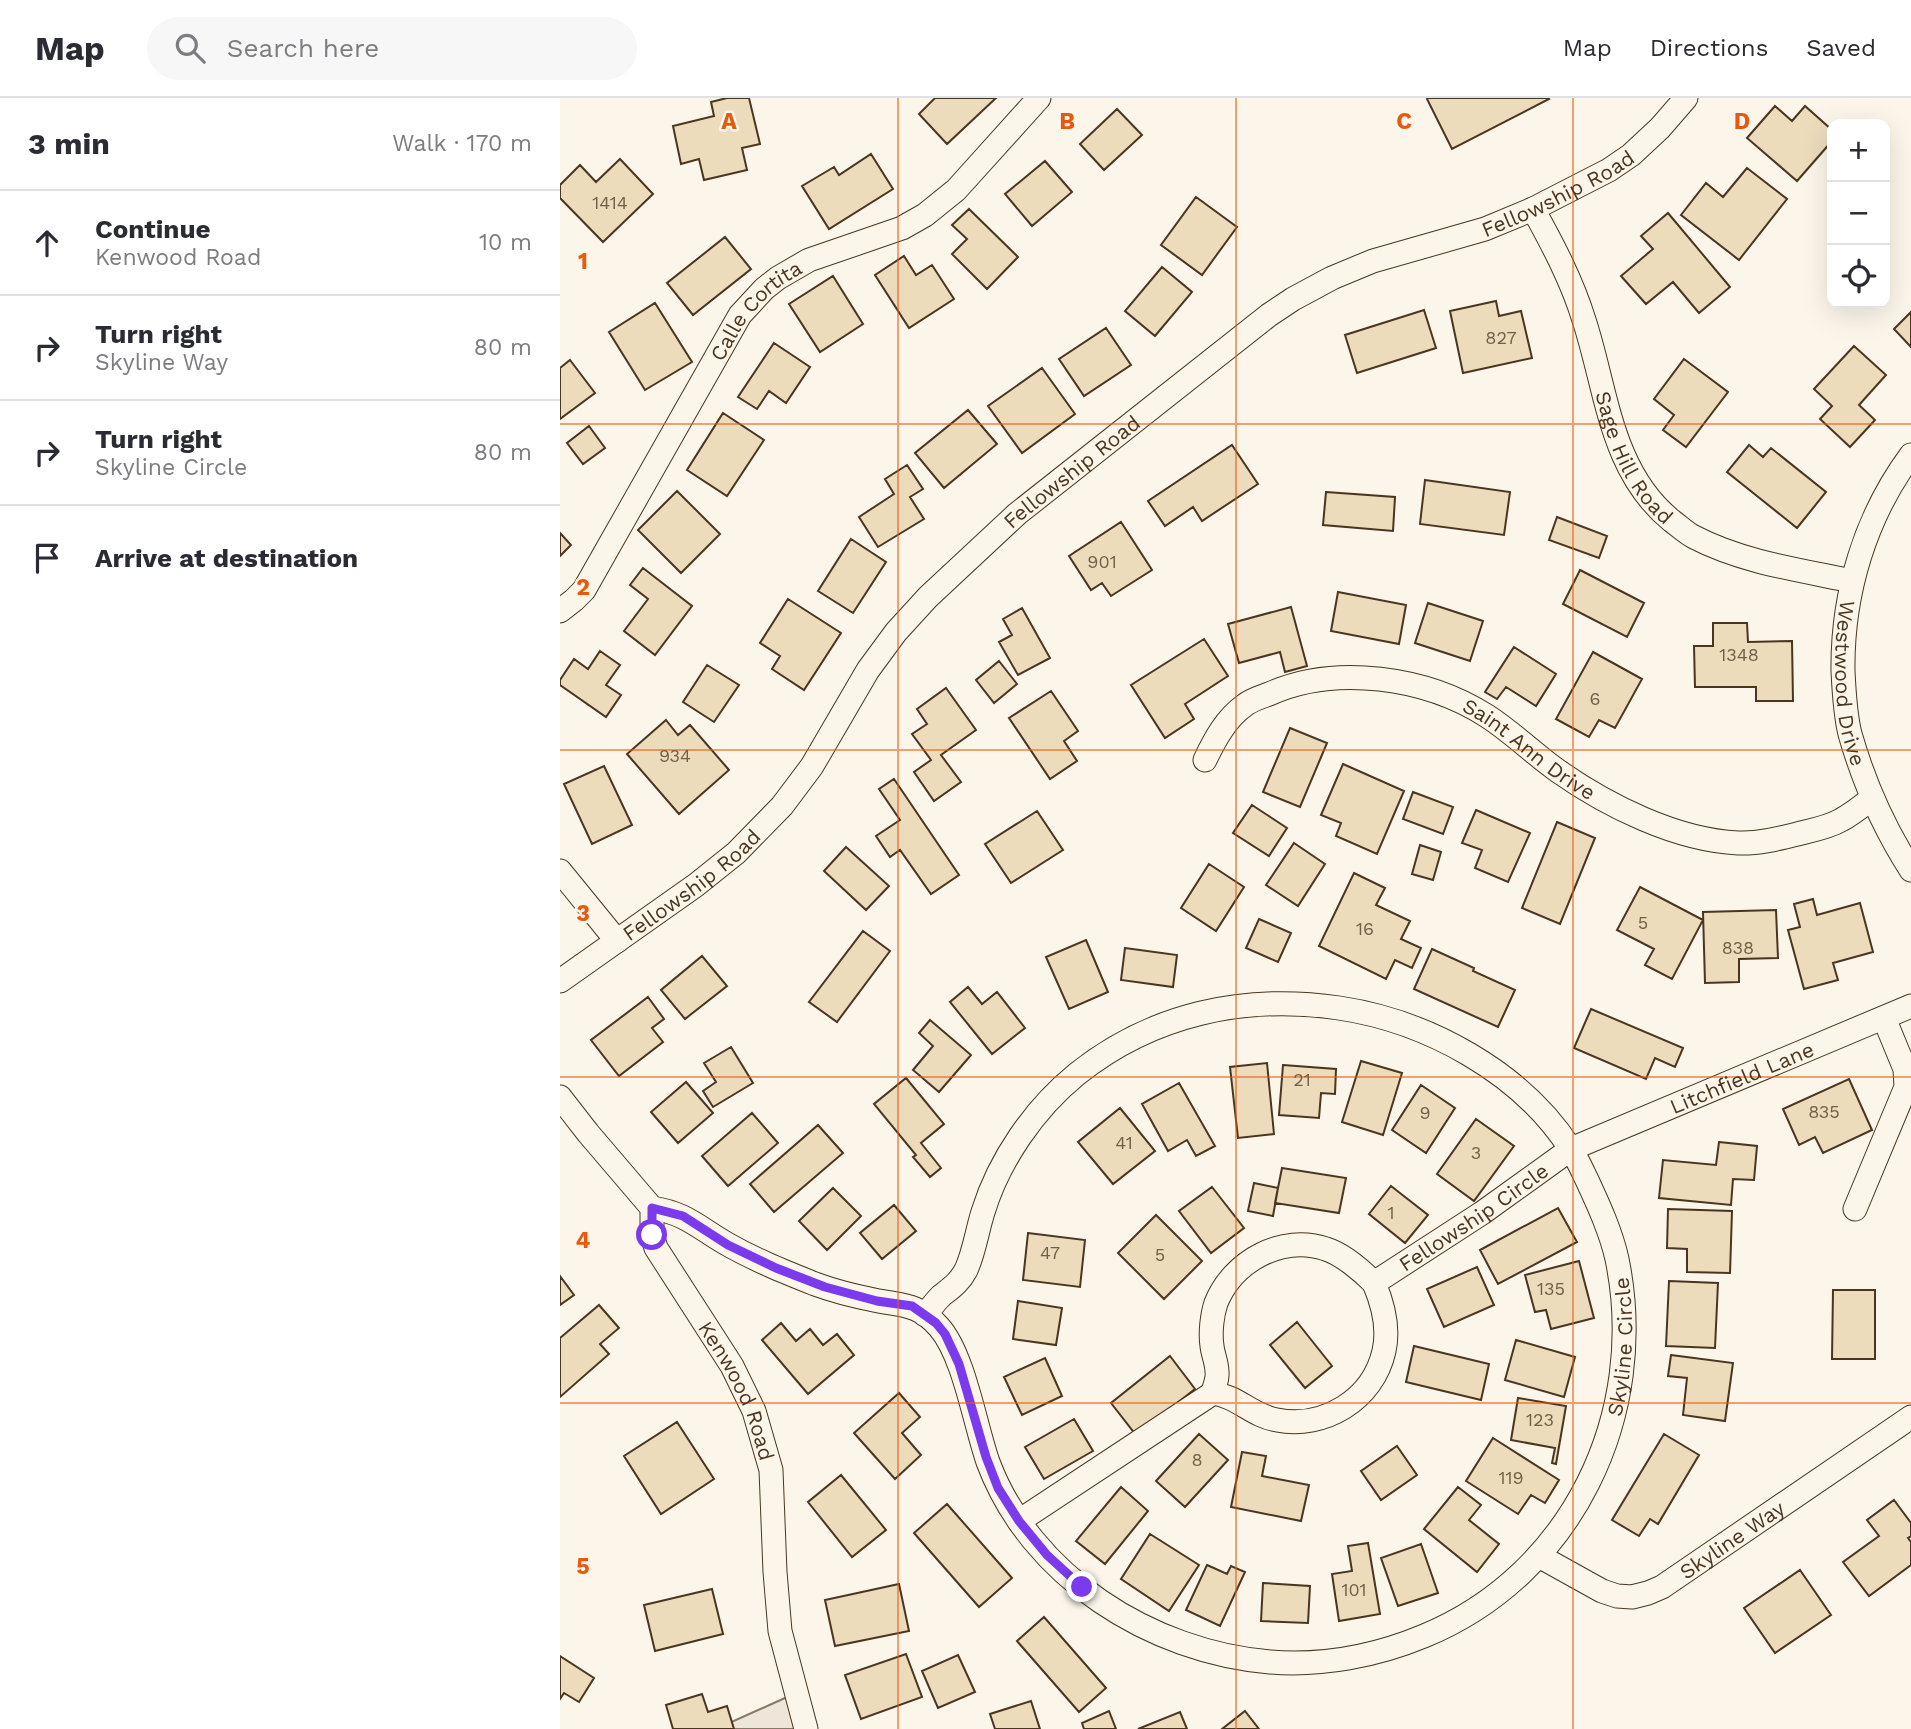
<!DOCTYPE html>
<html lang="en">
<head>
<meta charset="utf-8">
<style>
  :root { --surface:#fff; --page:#f7f7f7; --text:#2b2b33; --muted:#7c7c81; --line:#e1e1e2 }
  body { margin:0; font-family:"Work Sans",sans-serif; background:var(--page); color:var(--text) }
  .controls { position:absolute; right:21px; top:21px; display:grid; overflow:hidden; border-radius:14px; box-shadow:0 7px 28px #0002 }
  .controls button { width:63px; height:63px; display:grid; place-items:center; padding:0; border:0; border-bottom:2px solid var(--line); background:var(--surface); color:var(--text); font:35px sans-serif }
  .stop { position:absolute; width:21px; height:21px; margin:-16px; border:5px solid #7c3aed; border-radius:50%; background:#fff }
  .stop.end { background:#7c3aed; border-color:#fff; box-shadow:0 2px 7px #0008 }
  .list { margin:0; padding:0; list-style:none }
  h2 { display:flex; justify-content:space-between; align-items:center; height:91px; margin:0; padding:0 28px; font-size:30px }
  h2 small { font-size:23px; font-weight:400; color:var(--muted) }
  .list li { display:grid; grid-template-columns:46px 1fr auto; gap:21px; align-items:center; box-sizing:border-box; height:105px; padding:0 28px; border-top:2px solid var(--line) }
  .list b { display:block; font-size:26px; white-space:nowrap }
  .list p { margin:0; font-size:23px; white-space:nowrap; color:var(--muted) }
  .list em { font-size:23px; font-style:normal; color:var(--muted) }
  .icon { flex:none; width:38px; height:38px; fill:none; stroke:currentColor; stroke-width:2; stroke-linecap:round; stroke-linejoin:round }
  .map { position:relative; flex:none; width:1351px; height:1631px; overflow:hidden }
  header { display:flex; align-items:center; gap:42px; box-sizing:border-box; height:98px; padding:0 35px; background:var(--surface); border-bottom:2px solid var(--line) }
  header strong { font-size:33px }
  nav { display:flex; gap:38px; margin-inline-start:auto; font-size:24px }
  .search { width:490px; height:63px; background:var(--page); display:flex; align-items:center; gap:18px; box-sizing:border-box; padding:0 24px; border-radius:38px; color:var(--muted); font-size:26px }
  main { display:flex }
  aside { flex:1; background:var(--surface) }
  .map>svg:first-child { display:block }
  .green { fill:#ede6d9; stroke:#887966; stroke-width:2 }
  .building { fill:#ecdcbc; stroke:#4a3520; stroke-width:2 }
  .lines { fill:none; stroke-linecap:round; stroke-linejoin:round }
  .street-casing { stroke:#4a3520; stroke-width:25 }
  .street { stroke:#fbf6e9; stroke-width:23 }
  .route { stroke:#7c3aed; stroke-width:9 }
  .grid { fill:none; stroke:#e8590c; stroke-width:2; stroke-opacity:0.55 }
  .labels { text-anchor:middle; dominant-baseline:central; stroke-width:5; stroke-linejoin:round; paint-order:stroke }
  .number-label { font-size:18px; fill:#725f47 }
  .street-label { font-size:21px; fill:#4a3520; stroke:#fbf6e9 }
  .grid-label { font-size:23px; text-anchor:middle; font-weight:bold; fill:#e8590c; stroke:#fbf6e9; stroke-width:5; stroke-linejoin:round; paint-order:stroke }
</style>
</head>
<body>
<header>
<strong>Map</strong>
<div class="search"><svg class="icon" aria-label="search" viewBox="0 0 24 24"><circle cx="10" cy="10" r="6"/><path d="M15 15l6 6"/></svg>Search here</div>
<nav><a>Map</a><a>Directions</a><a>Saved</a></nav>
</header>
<main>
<aside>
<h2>3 min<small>Walk · 170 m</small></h2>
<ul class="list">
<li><svg class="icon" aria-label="ahead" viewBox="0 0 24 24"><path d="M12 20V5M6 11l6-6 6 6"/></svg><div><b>Continue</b><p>Kenwood Road</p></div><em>10 m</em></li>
<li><svg class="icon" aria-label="right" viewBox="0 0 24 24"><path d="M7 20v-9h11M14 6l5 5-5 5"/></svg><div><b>Turn right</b><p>Skyline Way</p></div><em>80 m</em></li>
<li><svg class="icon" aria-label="right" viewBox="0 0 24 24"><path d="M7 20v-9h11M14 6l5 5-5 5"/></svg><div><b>Turn right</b><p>Skyline Circle</p></div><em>80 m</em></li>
<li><svg class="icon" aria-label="arrive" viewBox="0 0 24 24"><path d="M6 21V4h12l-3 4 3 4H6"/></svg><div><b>Arrive at destination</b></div></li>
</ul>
</aside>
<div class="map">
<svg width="1351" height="1631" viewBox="0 0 1351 1631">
  <rect width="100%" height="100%" fill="#fbf6e9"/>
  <path class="green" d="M236 1595 246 1631H156Z"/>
  <path class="building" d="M167 0H189L200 46 182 50 187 72 144 82 139 61 121 66 113 28 154 18 151 4Z
    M375 0H436L387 46 359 16Z
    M869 0H988L989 1 892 51 867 1Z
    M1215 8 1232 23 1245 8 1272 32V43L1237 83 1187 40Z
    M557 11 582 37 544 72 520 46Z
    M311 56 333 91 269 131 242 88 274 69 279 77Z
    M60 61 93 96 43 144 0 100V87L20 67 36 84Z
    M485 63 512 94 472 128 445 96Z
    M1187 70 1227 101 1179 162 1121 117 1146 85 1163 99Z
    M636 99 677 129 642 177 601 147Z
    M409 111 458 159 427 191 392 156 407 141 392 127Z
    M1108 115 1170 189 1139 215 1113 184 1086 206 1061 178 1093 151 1081 138Z
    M165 139 191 171 133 217 107 185Z
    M344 158 356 177 372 167 394 201 349 230 315 177Z
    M602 169 632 194 595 238 565 213Z
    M273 178 303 226 260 254 229 206Z
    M936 203 939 218 961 213 972 260 903 275 890 213Z
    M95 205 132 264 85 292 49 234Z
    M864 212 876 250 797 275 785 237Z
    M1351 214V249L1334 231Z
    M546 230 571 267 524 298 499 261Z
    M214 245 250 269 226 305 209 293 197 311 178 299Z
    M1294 248 1326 277 1299 307 1315 322 1290 349 1260 321 1272 308 1254 291Z
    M1124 261 1168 294 1126 349 1103 332 1114 317 1094 301Z
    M10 262 35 295 0 321V270Z
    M482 270 515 316 462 355 428 308Z
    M408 312 437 346 384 390 355 355Z
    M163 315 204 342 167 398 127 372Z
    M29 328 45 350 23 366 7 345Z
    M672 347 698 386 642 423 633 409 605 428 588 403Z
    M1189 347 1203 359 1211 350 1266 394 1237 430 1167 374Z
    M347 367 363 391 350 399 364 421 318 449 299 419 334 396 325 381Z
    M865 382 950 394 944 437 860 426Z
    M117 393 160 436 121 475 78 432Z
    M766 394 835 399 833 433 763 427Z
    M997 419 1047 438 1039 460 989 442Z
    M561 424 592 472 551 498 542 485 531 492 509 458Z
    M0 435 11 447 0 458Z
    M291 441 326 464 293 515 258 493Z
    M83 470 132 508 95 557 64 533 88 501 70 487Z
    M1020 472 1084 505 1067 539 1003 506Z
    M778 494 846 507 839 546 771 533Z
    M228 501 281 535 244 592 212 571 220 558 200 545Z
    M868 505 923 523 910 563 855 545Z
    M731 509 747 568 725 574 720 554 679 565 668 526Z
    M462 510 490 560 458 577 439 544 452 537 443 521Z
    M1153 525H1187L1188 544 1232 543 1233 603H1196V589H1135L1134 548H1153Z
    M644 541 668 578 625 606 634 621 605 640 571 587Z
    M954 549 996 576 976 608 946 589 937 601 925 594Z
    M40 553 60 567 46 587 61 597 46 619 0 587V582L14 561 28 571Z
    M1033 554 1082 581 1055 630 1039 622 1029 639 996 621Z
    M439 563 457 586 434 605 416 582Z
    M147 567 179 587 154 624 123 604Z
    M386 590 416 632 381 657 401 684 374 703 354 674 371 662 352 636 367 626 357 611Z
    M491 593 518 633 504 643 517 663 490 681 449 620Z
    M106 622 118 637 130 627 169 672 119 716 67 656Z
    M730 630 767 645 740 709 703 694Z
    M783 666 844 693 817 756 776 738 781 725 761 717Z
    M44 668 72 727 32 746 4 686Z
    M334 681 399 777 371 796 340 752 330 759 316 738 340 722 319 691Z
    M853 694 893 709 883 736 843 721Z
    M692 707 727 730 709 758 673 735Z
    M916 712 970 735 948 784 915 770 922 752 902 745Z
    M477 713 503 752 451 785 425 746Z
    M997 724 1035 740 1000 826 962 810Z
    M734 745 765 766 738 808 706 787Z
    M860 747 881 754 873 782 852 776Z
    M286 749 329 788 306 812 264 773Z
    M649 766 684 789 656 833 621 810Z
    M794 775 825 790 816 807 850 823 841 841 861 850 852 870 835 862 826 881 759 848Z
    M1080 789 1143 822 1112 881 1085 867 1094 851 1057 832Z
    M1253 801 1257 817 1300 805 1313 854 1273 865 1278 882 1244 891 1228 832 1240 829 1234 806Z
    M1216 812 1218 860 1179 861V884L1145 885 1143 814Z
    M699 821 731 835 718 864 686 850Z
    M303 833 330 853 277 924 249 904Z
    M526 842 548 894 509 911 486 859Z
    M565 850 617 857 613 889 561 882Z
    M872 851 914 870 913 873 955 892 938 929 854 891Z
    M142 858 167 888 125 921 101 892Z
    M408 889 422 906 437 894 465 930 432 956 390 904Z
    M88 899 104 921 92 930 103 944 59 978 31 942Z
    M1031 911 1123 950 1115 969 1095 960 1086 981 1014 950Z
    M370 922 411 957 379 994 353 972 373 948 359 935Z
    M171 949 193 985 153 1009 143 993 156 984 144 965Z
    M801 963 842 975 823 1037 782 1024Z
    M707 965 714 1036 678 1040 670 969Z
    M723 967 776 971 775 996 761 995 759 1020 719 1017Z
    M346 980 384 1026 361 1045 381 1070 370 1079 353 1059 356 1057 314 1006Z
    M1289 981 1312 1032 1263 1055 1255 1039 1239 1047 1223 1011Z
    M126 984 153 1015 118 1045 91 1014Z
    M619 985 655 1048 636 1058 627 1042 608 1053 582 1006Z
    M861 987 895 1010 866 1055 832 1032Z
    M560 1010 595 1053 553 1086 518 1044Z
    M192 1015 218 1045 168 1088 142 1058Z
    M916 1021 954 1048 914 1103 877 1076Z
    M258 1027 283 1055 214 1114 190 1086Z
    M1159 1044 1197 1048 1194 1082 1173 1081 1171 1107 1099 1100 1103 1062 1156 1067Z
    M722 1070 786 1080 779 1115 715 1105Z
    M694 1085 718 1090 713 1118 688 1113Z
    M831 1088 868 1117 845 1145 809 1116Z
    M652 1089 684 1130 651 1155 619 1113Z
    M273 1090 301 1118 267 1152 239 1123Z
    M334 1107 356 1133 322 1161 300 1135Z
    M998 1110 1017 1144 938 1186 920 1152Z
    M1108 1111 1172 1113 1170 1175 1127 1174V1151L1107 1150Z
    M596 1117 642 1163 604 1201 558 1155Z
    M468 1135 525 1142 520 1189 463 1182Z
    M1019 1163 1034 1220 991 1231 986 1212 975 1214 965 1177Z
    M917 1169 934 1207 884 1229 867 1191Z
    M0 1178 14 1197 0 1207Z
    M1109 1183 1158 1185 1155 1250 1106 1248Z
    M1273 1192H1315V1261H1272Z
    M458 1203 502 1210 496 1247 453 1241Z
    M39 1207 59 1230 40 1246 49 1256 0 1299V1240Z
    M737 1224 772 1268 745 1290 710 1247Z
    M221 1225 236 1243 250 1231 263 1247 277 1236 294 1257 248 1296 202 1242Z
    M956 1242 1015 1259 1004 1299 945 1282Z
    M854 1248 929 1266 921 1302 846 1284Z
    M1111 1257 1173 1265 1165 1323 1123 1317 1127 1280 1108 1278Z
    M610 1258 635 1291 576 1337 551 1305Z
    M485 1260 502 1298 462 1317 444 1279Z
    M339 1295 360 1319 342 1335 361 1357 335 1381 294 1335Z
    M958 1300 1006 1308 996 1366 992 1365 995 1350 951 1342Z
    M514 1321 533 1353 484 1381 465 1349Z
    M117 1324 154 1381 101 1416 64 1358Z
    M639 1336 668 1362 625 1409 596 1383Z
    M1104 1336 1139 1357 1098 1426 1090 1421 1079 1438 1052 1422Z
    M933 1340 999 1382 985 1405 971 1397 958 1416 906 1383Z
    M837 1348 857 1377 821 1402 801 1373Z
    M682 1354 706 1358 702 1378 749 1387 741 1423 671 1409Z
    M281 1377 326 1432 292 1459 248 1404Z
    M561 1389 588 1413 545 1466 516 1443Z
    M898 1389 921 1407 909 1422 939 1446 917 1474 864 1431Z
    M1334 1402 1351 1425V1438L1348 1440 1351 1444V1467L1309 1498 1283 1464 1319 1438 1307 1422Z
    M387 1406 452 1480 419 1509 354 1435Z
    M590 1436 639 1467 609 1513 561 1481Z
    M808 1445 820 1516 779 1523 772 1476 792 1473 788 1448Z
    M861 1446 878 1495 838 1508 821 1460Z
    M647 1467 667 1476 671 1468 685 1474 660 1528 626 1512Z
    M1240 1472 1271 1517 1215 1555 1184 1510Z
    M703 1485 750 1488 748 1525 701 1523Z
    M339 1486 349 1533 275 1548 265 1502Z
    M152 1491 163 1536 95 1553 84 1507Z
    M484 1519 546 1590 519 1614 457 1543Z
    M346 1556 362 1599 301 1621 285 1577Z
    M398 1557 415 1594 378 1610 362 1573Z
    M0 1558 34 1580 19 1604 4 1595 0 1601Z
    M142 1596 148 1614 167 1608 174 1631H113L106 1607Z
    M471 1603 480 1631H435L430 1616Z
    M549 1613 556 1631H524L522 1625Z
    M685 1613 699 1631H662Z
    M620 1614 627 1631H578Z"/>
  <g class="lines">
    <g class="street-casing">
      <g id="street">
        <path id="s1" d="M973 111C993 147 1012 183 1024 222 1047 292 1050 373 1112 423 1119 428 1126 435 1134 439 1182 464 1239 472 1292 483"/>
        <path id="s2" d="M1351 357C1305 419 1282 496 1283 573 1284 594 1285 616 1290 636 1304 685 1324 730 1351 772"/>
        <path id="s3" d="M0 513 14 502 24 492 180 217 204 191 218 180 249 162 342 130 365 117 396 92 479 0"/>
        <path id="s4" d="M645 662C654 643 666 620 685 607 691 602 701 599 709 596 775 566 866 579 927 618 952 634 974 656 998 673 1048 708 1116 742 1178 745 1199 746 1221 740 1241 735 1254 732 1269 729 1281 722 1292 716 1302 708 1311 701"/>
        <path d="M0 773 57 843"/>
        <path id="s5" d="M0 883 136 787 176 755 222 708 252 668 308 572 336 534 368 499 457 416 709 217 733 201 772 180 813 163 925 131 973 111 1049 72 1071 57 1100 30 1126 0"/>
        <path id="s6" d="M0 999 28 1035 92 1110V1137L96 1150 172 1268 194 1313 211 1372 215 1474 220 1533 246 1631"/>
        <path id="s7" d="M92 1110C126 1115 139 1130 167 1146 195 1162 225 1174 255 1186 274 1193 294 1198 314 1202 342 1208 358 1205 379 1229 404 1257 415 1327 428 1364 471 1479 591 1554 710 1564 762 1568 816 1558 864 1538 1012 1477 1089 1317 1057 1161 1051 1134 1039 1108 1027 1082 1022 1072 1017 1060 1010 1050 961 974 867 923 779 910 684 896 592 916 517 976 474 1011 439 1062 423 1114 417 1133 414 1155 406 1172 399 1185 391 1190 381 1198 375 1204 370 1211 365 1217"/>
        <path d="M1295 1111 1346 989 1345 971 1324 920"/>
        <path d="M653 1295C654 1289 658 1281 657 1274 657 1265 653 1257 652 1248 650 1235 652 1217 656 1205 673 1163 722 1136 766 1151 782 1156 802 1173 814 1185"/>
        <path id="s8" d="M459 1423 653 1295C679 1299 692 1318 717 1322 764 1331 813 1302 824 1253 829 1231 823 1206 814 1185L922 1115 1011 1051 1351 908"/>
        <path id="s9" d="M979 1458 1042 1493 1057 1498 1072 1499 1088 1495 1102 1489 1351 1319"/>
      </g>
    </g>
    <use href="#street" class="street"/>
  </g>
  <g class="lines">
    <path class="route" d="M92 1137V1110L123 1118 168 1147 216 1170 265 1189 317 1203 352 1208 376 1225 385 1236 399 1266 426 1359 438 1390 459 1423 487 1457 522 1489"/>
  </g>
  <path class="grid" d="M338 0V1631M676 0V1631M1013 0V1631M0 326H1351M0 652H1351M0 979H1351M0 1305H1351"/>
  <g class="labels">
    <g class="number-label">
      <text x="50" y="104">1414</text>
      <text x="941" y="239">827</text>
      <text x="542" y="463">901</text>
      <text x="1179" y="556">1348</text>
      <text x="1035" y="600">6</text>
      <text x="115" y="657">934</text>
      <text x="1083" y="824">5</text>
      <text x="805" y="830">16</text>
      <text x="1178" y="849">838</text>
      <text x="742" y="981">21</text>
      <text x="1264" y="1013">835</text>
      <text x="865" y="1014">9</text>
      <text x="564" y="1044">41</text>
      <text x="916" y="1054">3</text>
      <text x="831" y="1114">1</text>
      <text x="490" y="1154">47</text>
      <text x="600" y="1156">5</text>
      <text x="991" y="1190">135</text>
      <text x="980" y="1321">123</text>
      <text x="637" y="1361">8</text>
      <text x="951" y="1379">119</text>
      <text x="794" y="1491">101</text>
    </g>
    <g class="street-label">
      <text stroke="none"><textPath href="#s5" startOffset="1297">Fellowship Road</textPath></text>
      <text stroke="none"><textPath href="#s3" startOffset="362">Calle Cortita</textPath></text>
      <text stroke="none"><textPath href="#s1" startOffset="270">Sage Hill Road</textPath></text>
      <text stroke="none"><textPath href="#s5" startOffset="730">Fellowship Road</textPath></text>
      <text stroke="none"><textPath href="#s2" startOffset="243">Westwood Drive</textPath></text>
      <text stroke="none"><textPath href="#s4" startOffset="376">Saint Ann Drive</textPath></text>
      <text stroke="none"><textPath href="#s5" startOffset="163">Fellowship Road</textPath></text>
      <text stroke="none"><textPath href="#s8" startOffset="936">Litchfield Lane</textPath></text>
      <text stroke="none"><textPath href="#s8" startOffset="632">Fellowship Circle</textPath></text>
      <text stroke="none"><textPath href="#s7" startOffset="1351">Skyline Circle</textPath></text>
      <text stroke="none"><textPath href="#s6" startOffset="350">Kenwood Road</textPath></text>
      <text stroke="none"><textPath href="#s9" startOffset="219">Skyline Way</textPath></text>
    </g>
  </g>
  <g class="grid-label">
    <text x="169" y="31">A</text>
    <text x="507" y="31">B</text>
    <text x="844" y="31">C</text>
    <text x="1182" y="31">D</text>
    <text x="23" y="171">1</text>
    <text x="23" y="497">2</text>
    <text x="23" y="823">3</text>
    <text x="23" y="1150">4</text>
    <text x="23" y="1476">5</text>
  </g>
</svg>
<div class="controls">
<button>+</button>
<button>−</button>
<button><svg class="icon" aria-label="locate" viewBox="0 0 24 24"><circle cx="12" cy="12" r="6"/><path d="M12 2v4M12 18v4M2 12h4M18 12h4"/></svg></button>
</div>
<div class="stop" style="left:92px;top:1137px"></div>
<div class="stop end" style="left:522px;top:1489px"></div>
</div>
</main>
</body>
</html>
